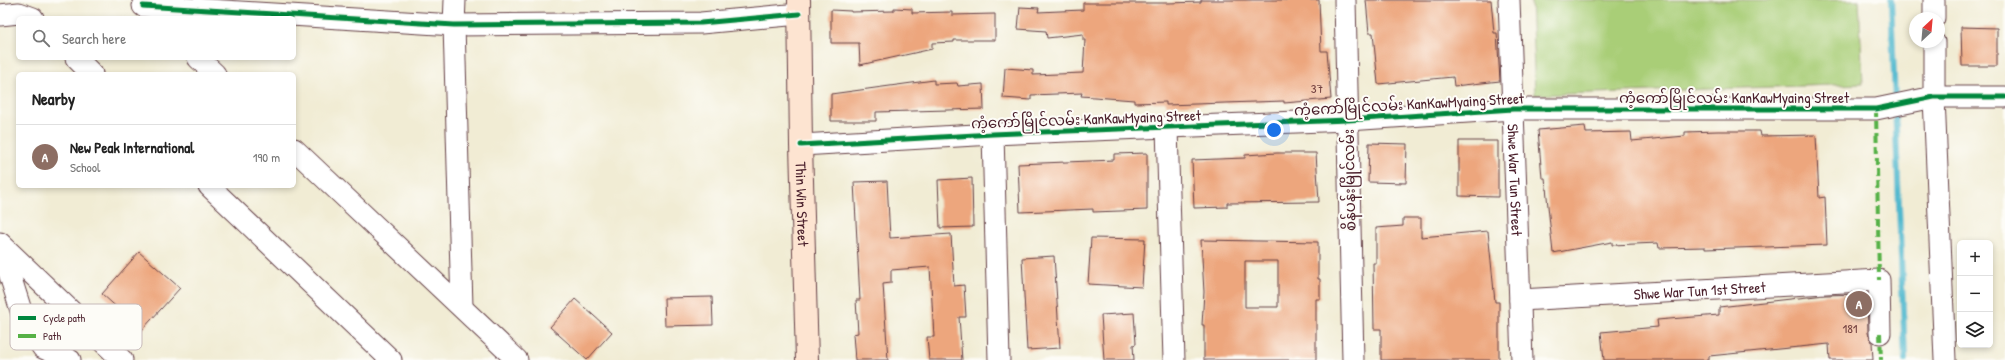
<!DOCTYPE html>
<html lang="en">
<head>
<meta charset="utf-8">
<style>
  :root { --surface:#fff; --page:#f2f2f2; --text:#222; --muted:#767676; --line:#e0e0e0; --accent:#c8321e }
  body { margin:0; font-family:"Patrick Hand","Noto Sans Myanmar",sans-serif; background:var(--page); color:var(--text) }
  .controls { position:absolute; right:12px; bottom:12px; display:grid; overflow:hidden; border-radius:6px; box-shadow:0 2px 6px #0003 }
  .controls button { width:36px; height:36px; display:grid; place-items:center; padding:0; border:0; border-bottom:1px solid var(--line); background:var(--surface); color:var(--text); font:20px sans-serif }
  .compass { position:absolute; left:1909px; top:12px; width:36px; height:36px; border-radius:50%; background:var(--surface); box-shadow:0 2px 6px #0003; rotate:26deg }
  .you { position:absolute; left:1274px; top:130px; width:14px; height:14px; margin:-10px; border:3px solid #fff; border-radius:50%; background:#1a73e8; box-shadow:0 0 0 6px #1a73e833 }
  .badge { display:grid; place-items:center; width:26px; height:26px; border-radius:50%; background:var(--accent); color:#fff; font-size:13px; font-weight:700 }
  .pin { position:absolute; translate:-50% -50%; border:2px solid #fff; box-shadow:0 1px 4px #0006 }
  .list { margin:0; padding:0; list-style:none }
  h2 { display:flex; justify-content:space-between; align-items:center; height:52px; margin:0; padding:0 16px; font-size:17px }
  h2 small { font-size:13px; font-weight:400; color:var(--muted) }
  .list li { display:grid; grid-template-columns:26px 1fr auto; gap:12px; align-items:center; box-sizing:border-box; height:64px; padding:0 16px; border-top:1px solid var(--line) }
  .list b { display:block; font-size:15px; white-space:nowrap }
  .list p { margin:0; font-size:13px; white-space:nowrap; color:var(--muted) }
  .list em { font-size:13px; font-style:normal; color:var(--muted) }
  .icon { flex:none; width:22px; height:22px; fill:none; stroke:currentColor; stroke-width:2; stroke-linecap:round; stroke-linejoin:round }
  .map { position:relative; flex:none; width:2005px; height:360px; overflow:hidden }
  .search { position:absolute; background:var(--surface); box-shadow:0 2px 6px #0003; left:16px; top:16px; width:280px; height:44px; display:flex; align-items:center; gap:10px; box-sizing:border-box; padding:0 14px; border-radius:6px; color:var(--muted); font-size:15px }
  .panel { position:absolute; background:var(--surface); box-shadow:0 2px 6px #0003; left:16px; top:72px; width:280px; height:116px; border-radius:6px }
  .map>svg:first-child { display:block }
  .green { fill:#a9ce77; stroke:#7a7651 }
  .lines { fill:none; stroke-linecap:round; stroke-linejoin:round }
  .stream { stroke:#50b8ce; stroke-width:6 }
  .building { fill:#eda67d; fill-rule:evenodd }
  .street-casing { stroke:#633e44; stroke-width:23 }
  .secondary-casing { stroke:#633e44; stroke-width:24 }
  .street { stroke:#fff; stroke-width:21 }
  .secondary { stroke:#fde4d1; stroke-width:22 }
  .quiet { stroke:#57b146; stroke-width:4; stroke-dasharray:8 4; stroke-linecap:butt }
  .cycleway-casing { stroke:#fdfcf7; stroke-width:8 }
  .cycleway { stroke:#00873e; stroke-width:5 }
  .labels { text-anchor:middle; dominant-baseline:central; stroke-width:4; stroke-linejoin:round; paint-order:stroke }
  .number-label { font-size:13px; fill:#734140 }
  .street-label { font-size:15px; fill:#4a1f2b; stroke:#fdfcf7 }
  .key { fill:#fdfcf7; stroke:#c7baba; stroke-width:1 }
  .key-label { font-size:11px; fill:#4a1f2b }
</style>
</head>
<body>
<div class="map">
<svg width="2005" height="360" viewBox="0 0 2005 360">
  <rect width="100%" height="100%" fill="#fdfcf7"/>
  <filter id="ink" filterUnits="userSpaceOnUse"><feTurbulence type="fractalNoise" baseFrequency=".025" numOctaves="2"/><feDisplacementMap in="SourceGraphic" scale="8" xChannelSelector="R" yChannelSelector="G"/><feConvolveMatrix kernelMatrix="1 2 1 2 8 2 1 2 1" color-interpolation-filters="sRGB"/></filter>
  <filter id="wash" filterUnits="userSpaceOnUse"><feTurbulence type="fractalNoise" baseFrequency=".012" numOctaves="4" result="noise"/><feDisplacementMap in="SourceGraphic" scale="16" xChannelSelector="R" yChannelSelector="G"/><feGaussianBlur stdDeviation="0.9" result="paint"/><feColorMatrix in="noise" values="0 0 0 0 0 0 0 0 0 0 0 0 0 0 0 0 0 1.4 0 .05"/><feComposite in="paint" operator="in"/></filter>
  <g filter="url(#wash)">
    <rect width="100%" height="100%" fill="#f1ecd4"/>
    <path class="green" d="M1531 0H1859L1863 84 1535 95Z"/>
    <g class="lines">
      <path class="stream" d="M1891 0 1905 360"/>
    </g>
    <g id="blocks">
      <path class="building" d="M1201 0H1319L1321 51H1327L1331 99 1284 103V101L1166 105V102L1134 103V100L1081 96 1082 93 1031 95V100L1003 98 1005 68 1033 70V75L1083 73 1085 40H1083V34L1047 38 1046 31 1018 29 1020 7 1039 8 1038 12 1083 10V3H1168L1201 2Z
        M1366 0H1491L1494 33H1497L1500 81 1454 86 1453 77 1378 84 1373 33H1369Z
        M894 8 912 9V13L952 12V15L995 14V40H954V42L932 43V49L860 65 859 43H831V10L851 11V12L894 11Z
        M1961 27 1997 28V66H1962Z
        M934 80V84L957 83 958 86 983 84 984 109 876 112V121H831V94Z
        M1585 126 1586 133 1631 132 1632 141 1685 136V132L1718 131H1760L1761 136 1816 135 1819 198 1825 197 1827 245 1705 249V247L1659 248 1658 243 1612 245V242L1553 253 1545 178H1542L1538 130Z
        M1459 141H1498V197L1459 196Z
        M1369 143 1407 144 1406 183 1368 182Z
        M1147 153V210L1093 212V209L1020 212 1018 164 1114 160V154Z
        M1277 153H1316L1319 202 1227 203V207L1194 208 1192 160 1245 158V155Z
        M972 178 973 227 940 228 938 180Z
        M887 181 890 238 951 234 954 286 964 285 966 317H959L962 360H929L927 337H934L930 267 891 270V283L883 284 888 360H855L853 334 858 333 856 300H860L854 182Z
        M1403 218H1421V237L1488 231 1495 302H1499V360H1381V329H1374L1373 263H1376V228L1403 226Z
        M1091 238 1145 239 1142 287 1088 284Z
        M1201 240 1318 242V279H1320V299H1316V360H1204V325H1202L1204 292ZM1245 261H1278V307H1245Z
        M139 252 180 288 142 330 102 294Z
        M1054 256 1060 348 1027 350 1022 258Z
        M1867 294 1868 333 1872 342 1873 360H1830L1829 344 1709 356V360H1604L1601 332 1658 327 1657 320 1719 315V307L1825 295Z
        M712 297 713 325 665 326 664 298Z
        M575 299 612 332 587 360 550 327Z
        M1134 313 1136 344 1133 345 1134 360H1104L1101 315Z"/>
    </g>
  </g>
  <g filter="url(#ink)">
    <use href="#blocks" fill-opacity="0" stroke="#633e44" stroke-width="1"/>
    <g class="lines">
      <g class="street-casing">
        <g id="street">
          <path d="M455 0 454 25 462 307"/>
          <path d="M1345 0 1353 360"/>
          <path id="s1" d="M1509 0 1522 360"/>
          <path d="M1934 0V18"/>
          <path d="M143 6 454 25 701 23 799 14"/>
          <path d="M0 15 19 13 33 18"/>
          <path d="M1934 42V97L1945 360"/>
          <path d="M76 58 92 74"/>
          <path d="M198 58 215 74"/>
          <path d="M1167 128 1174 360"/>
          <path d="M993 134 999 360"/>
          <path d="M801 145 993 134 1348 120 1513 109H1876L1934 97H2005"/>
          <path d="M294 149 517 360"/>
          <path d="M209 186 391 360"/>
          <path d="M0 243 122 360"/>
          <path d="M0 244 24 320 43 348 70 360"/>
          <path id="s2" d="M1520 300 1879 280 1880 333"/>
        </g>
      </g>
      <g class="secondary-casing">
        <g id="secondary">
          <path id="s3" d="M799 0 801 145 807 360"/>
        </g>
      </g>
      <use href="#street" class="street"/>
      <use href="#secondary" class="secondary"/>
      <path class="quiet" d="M1876 109 1879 280
        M1880 333 1881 360"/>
      <g class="cycleway-casing">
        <path id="cycleway" d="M143 6 454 25 701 23 799 14
          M801 145 993 134 1348 120 1513 109H1876L1934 97H2005"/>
      </g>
      <use href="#cycleway" class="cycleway"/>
    </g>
  </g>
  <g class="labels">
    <g class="number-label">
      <text x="1317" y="88">37</text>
      <text x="1850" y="328">181</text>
    </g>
    <g class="street-label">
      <text x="1734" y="97">ကံ့ကော်မြိုင်လမ်း KanKawMyaing Street</text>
      <text transform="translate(1409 104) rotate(-3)">ကံ့ကော်မြိုင်လမ်း KanKawMyaing Street</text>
      <text transform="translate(1086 119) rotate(-2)">ကံ့ကော်မြိုင်လမ်း KanKawMyaing Street</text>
      <text transform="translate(1349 180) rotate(-91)">စိန်ပန်းမြိုင်လမ်း</text>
      <text stroke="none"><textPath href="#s1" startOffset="180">Shwe War Tun Street</textPath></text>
      <text stroke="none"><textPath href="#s3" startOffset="204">Thin Win Street</textPath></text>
      <text stroke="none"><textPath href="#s2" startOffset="180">Shwe War Tun 1st Street</textPath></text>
    </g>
  </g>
  <rect x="10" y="304" width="132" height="46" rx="6" class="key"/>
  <rect x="18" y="316" width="18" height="4" fill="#00873e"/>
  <rect x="18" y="334" width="18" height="4" fill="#57b146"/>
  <g class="key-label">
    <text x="43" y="322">Cycle path</text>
    <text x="43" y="340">Path</text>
  </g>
</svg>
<div class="controls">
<button>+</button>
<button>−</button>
<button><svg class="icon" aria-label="layers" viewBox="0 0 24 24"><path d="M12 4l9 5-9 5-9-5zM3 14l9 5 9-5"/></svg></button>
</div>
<svg class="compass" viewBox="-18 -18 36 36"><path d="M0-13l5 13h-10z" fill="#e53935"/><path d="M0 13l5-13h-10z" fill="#767676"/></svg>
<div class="you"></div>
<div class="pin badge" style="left:1859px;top:304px;background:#8d6e63">A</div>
<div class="search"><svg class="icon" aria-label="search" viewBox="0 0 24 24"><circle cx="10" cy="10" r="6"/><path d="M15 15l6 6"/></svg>Search here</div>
<section class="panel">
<h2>Nearby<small></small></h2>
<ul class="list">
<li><span class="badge" style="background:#8d6e63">A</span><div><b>New Peak International</b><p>School</p></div><em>190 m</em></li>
</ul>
</section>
</div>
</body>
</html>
